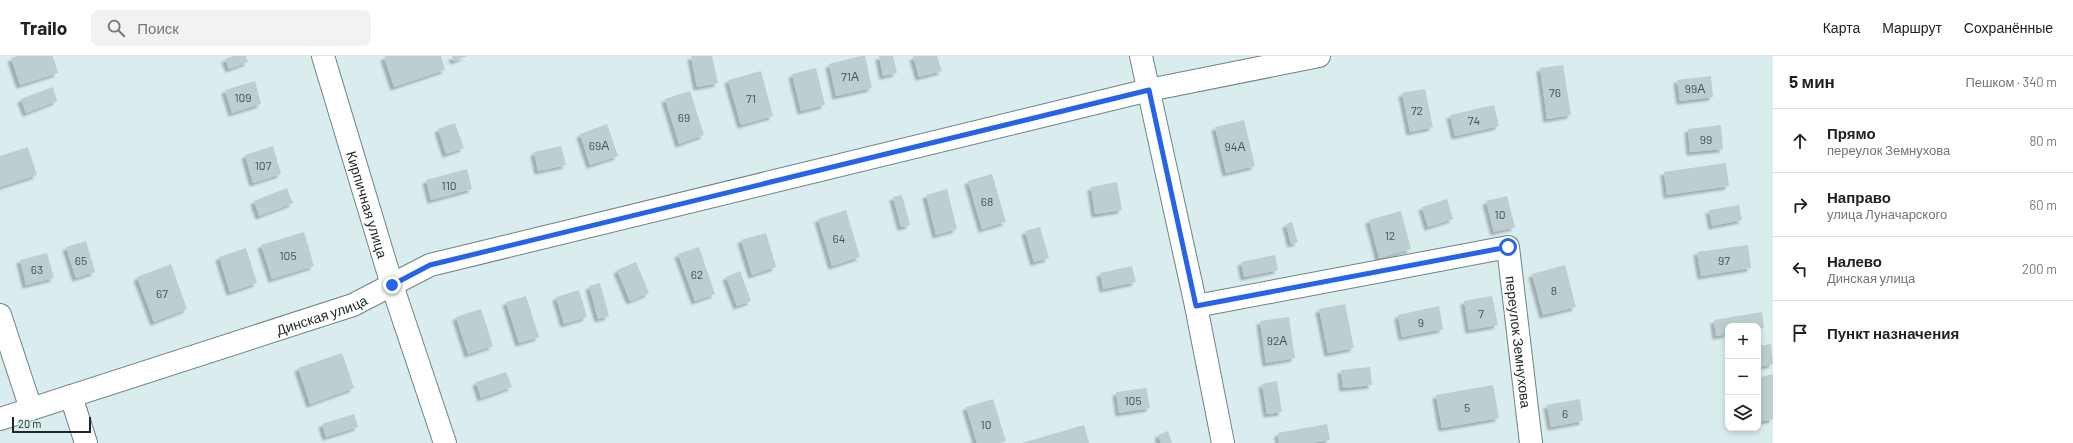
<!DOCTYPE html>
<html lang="ru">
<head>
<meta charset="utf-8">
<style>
  :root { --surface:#fff; --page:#f2f2f2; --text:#202124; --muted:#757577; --line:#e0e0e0 }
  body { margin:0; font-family:Barlow,sans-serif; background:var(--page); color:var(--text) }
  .controls { position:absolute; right:12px; bottom:12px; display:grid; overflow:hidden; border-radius:8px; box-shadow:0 2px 6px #0003 }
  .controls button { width:36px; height:36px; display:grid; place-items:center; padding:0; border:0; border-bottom:1px solid var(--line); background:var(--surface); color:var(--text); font:20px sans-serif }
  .scale { position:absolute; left:12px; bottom:10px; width:79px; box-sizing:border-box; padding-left:4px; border:2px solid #1f2627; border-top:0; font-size:11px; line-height:14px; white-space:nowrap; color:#1f2627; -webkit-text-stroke:3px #d9ecee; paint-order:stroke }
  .stop { position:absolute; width:12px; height:12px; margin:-9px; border:3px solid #2563eb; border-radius:50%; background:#fff }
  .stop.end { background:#2563eb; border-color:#fff; box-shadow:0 1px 4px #0008 }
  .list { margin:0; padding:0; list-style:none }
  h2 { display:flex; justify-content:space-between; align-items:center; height:52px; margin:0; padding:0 16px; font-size:17px }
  h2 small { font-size:13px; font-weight:400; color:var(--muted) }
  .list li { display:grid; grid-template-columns:26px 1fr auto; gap:12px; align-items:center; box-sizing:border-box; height:64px; padding:0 16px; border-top:1px solid var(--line) }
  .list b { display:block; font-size:15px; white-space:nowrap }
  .list p { margin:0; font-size:13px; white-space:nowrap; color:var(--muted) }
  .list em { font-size:13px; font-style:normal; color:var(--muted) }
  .icon { flex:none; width:22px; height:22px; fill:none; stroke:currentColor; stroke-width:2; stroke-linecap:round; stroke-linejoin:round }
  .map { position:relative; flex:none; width:1773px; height:387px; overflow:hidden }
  header { display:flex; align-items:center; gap:24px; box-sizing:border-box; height:56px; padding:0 20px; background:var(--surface); border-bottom:1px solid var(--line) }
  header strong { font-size:19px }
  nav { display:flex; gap:22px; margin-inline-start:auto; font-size:14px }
  .search { width:280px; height:36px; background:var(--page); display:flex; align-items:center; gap:10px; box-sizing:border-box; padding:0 14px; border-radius:8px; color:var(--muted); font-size:15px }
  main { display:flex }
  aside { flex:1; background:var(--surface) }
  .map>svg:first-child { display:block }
  .building { fill:#bcced0; filter:url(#shadow) }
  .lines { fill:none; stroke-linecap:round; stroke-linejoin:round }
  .minor-casing { stroke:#718284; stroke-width:24 }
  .minor { stroke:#fff; stroke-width:22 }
  .route { stroke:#2563eb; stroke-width:5 }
  .labels { text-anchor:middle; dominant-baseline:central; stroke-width:3; stroke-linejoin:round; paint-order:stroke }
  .number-label { font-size:12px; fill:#465051 }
  .street-label { font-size:14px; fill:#1f2627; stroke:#d9ecee }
</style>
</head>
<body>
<header>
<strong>Trailo</strong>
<div class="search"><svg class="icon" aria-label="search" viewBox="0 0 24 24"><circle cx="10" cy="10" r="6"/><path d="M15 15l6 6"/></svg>Поиск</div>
<nav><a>Карта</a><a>Маршрут</a><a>Сохранённые</a></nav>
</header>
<main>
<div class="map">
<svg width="1773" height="387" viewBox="0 0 1773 387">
  <defs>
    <filter id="shadow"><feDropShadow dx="-3.5" dy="3.5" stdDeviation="1" flood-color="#0004"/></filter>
  </defs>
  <rect width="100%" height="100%" fill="#d9ecee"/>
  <path class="building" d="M17 0H53L58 17 20 29 11 2Z
    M233 0H246L248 6 229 13 225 3Z
    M386 0H441L445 14 394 31 384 1Z
    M452 0H467L454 5Z
    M691 0H712L718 27 697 31Z
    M861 0H865L872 32 836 40 829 8Z
    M879 0H893L897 17 883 20Z
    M913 0H937L942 15 919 21Z
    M1563 9 1571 59 1547 63 1540 12Z
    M816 12 825 49 801 55 792 18Z
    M761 15 773 60 741 69 728 24Z
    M1711 20 1713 41 1680 45 1677 24Z
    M255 25 261 48 232 57 225 34Z
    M53 31 57 45 26 57 21 43Z
    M1425 33 1433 71 1410 76 1402 37Z
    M690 35 704 79 679 88 665 43Z
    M1494 49 1499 70 1455 80 1450 59Z
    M1244 64 1255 110 1226 117 1215 71Z
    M455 67 464 92 446 98 438 73Z
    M607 68 618 100 590 109 580 78Z
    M1721 69 1723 93 1690 96 1688 73Z
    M273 90 281 118 253 127 245 99Z
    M561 90 566 109 538 115 534 96Z
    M28 91 37 119 0 131V100Z
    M1726 107 1729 130 1667 139 1664 116Z
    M467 113 472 133 431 144 426 124Z
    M992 118 1006 166 982 173 968 125Z
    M1117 126 1122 154 1095 158 1091 131Z
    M287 132 293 147 259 160 254 145Z
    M947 133 957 173 936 179 926 139Z
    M902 139 910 169 901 171 893 141Z
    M1507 140 1515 171 1494 176 1486 145Z
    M1447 143 1453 163 1428 171 1422 151Z
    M1739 149 1742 164 1712 170 1709 154Z
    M846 154 860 201 832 210 818 163Z
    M1401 155 1411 193 1379 202 1369 164Z
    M1292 166 1298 186 1291 188 1286 168Z
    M1040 171 1049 202 1034 206 1025 175Z
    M304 176 314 210 272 223 261 189Z
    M766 177 776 211 752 219 741 184Z
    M86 185 95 216 76 222 66 191Z
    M1748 189 1751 212 1701 220 1697 196Z
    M699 191 715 238 695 245 678 198Z
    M246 192 257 227 230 236 219 201Z
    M47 197 54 222 26 229 20 204Z
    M1275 199 1278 214 1244 221 1241 206Z
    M636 206 649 237 630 245 617 214Z
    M171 208 187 253 154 266 137 221Z
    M1565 209 1576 251 1543 259 1532 218Z
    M1132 210 1136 226 1103 233 1100 217Z
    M740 215 751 245 737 250 726 221Z
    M600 227 609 260 598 263 589 230Z
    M579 234 587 261 564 268 556 241Z
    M526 240 539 281 519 287 506 246Z
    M1492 240 1498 269 1469 274 1464 245Z
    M1345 248 1354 292 1328 297 1319 253Z
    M1439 250 1443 273 1402 281 1398 259Z
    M481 253 493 290 468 298 456 261Z
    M1762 256 1764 272 1728 270V278L1716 280 1714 264Z
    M1289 261 1295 302 1266 307 1260 265Z
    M1771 288 1773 308 1758 311V290Z
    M342 297 354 332 310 348 298 312Z
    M1370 311 1372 329 1343 332 1341 314Z
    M506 316 512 331 481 342 476 326Z
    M1773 318V363L1758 366V322Z
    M1277 325 1282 356 1267 358 1262 328Z
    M1493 329 1499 362 1442 372 1436 339Z
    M1146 332 1150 352 1119 357 1116 336Z
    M993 343 1006 385 998 387H977L966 351Z
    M1580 343 1583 365 1551 371 1547 349Z
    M354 358 358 371 326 381 322 368Z
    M1327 368 1330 384 1311 387H1279L1278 377Z
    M1084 369 1089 387H1022Z
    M1168 375 1172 387H1161L1158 379Z"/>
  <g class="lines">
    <g class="minor-casing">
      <g id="minor">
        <path id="s1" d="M323 0 392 229 445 387"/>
        <path d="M1141 0 1196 250 1223 387"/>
        <path id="s2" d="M1196 250 1508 191 1531 387"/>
        <path d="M0 259 31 353"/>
        <path d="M71 340 86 387"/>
        <path id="s3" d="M0 363 353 249 430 209 1149 34 1319 0"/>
      </g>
    </g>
    <use href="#minor" class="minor"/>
  </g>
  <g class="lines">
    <path class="route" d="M392 229 430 209 1149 34 1196 250 1508 191"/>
  </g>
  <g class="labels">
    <g class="number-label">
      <text x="850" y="20">71А</text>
      <text x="1695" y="32">99А</text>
      <text x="1555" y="36">76</text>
      <text x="243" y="41">109</text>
      <text x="751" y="42">71</text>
      <text x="1417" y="54">72</text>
      <text x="684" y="61">69</text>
      <text x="1474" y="64">74</text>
      <text x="1706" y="83">99</text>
      <text x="599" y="89">69А</text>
      <text x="1235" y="90">94А</text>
      <text x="263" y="109">107</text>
      <text x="449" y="129">110</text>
      <text x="987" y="145">68</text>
      <text x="1500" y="158">10</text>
      <text x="1390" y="179">12</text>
      <text x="839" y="182">64</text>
      <text x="288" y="199">105</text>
      <text x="81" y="204">65</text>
      <text x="1724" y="204">97</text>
      <text x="37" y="213">63</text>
      <text x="697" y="218">62</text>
      <text x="1554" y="234">8</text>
      <text x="162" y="237">67</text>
      <text x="1481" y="257">7</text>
      <text x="1421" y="266">9</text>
      <text x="1277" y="284">92А</text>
      <text x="1133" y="344">105</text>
      <text x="1467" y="351">5</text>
      <text x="1565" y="357">6</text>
      <text x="986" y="368">10</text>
    </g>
    <g class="street-label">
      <text stroke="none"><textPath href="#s1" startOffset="155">Кирпичная улица</textPath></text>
      <text stroke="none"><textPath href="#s3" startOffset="338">Динская улица</textPath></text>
      <text stroke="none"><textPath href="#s2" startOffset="413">переулок Земнухова</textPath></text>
    </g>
  </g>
</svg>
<div class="controls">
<button>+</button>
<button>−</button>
<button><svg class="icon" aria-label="layers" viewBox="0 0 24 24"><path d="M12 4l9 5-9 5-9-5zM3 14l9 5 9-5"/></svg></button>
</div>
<div class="scale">20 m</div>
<div class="stop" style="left:1508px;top:191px"></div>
<div class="stop end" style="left:392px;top:229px"></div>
</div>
<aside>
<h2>5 мин<small>Пешком · 340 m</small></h2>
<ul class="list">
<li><svg class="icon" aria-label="ahead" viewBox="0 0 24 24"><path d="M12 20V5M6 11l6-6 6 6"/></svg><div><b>Прямо</b><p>переулок Земнухова</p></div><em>80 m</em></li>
<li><svg class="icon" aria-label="right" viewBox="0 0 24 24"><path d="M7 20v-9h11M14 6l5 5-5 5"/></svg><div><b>Направо</b><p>улица Луначарского</p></div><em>60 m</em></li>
<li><svg class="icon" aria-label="left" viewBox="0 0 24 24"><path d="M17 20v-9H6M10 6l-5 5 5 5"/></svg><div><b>Налево</b><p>Динская улица</p></div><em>200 m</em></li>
<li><svg class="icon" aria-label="arrive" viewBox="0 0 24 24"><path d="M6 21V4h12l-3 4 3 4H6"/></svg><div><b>Пункт назначения</b></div></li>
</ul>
</aside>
</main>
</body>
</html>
